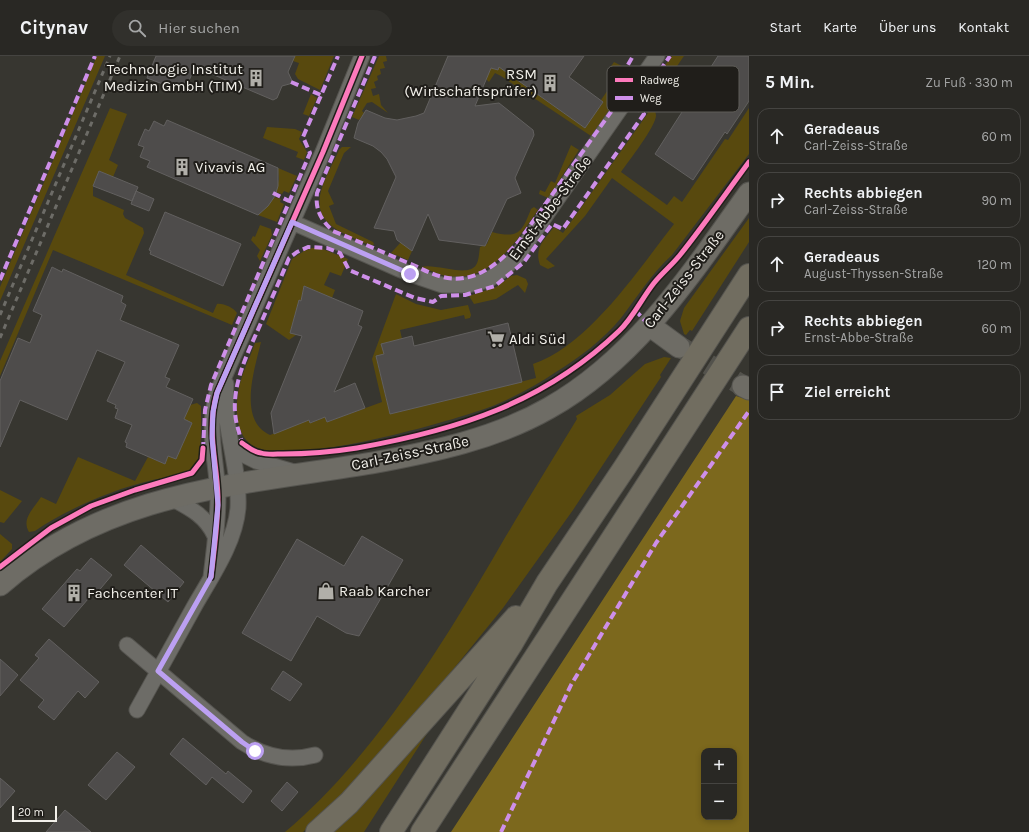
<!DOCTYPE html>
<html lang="de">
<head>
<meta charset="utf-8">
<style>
  :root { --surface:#292824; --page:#31302c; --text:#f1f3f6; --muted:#a5a6a6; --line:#454441 }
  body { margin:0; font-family:Karla,sans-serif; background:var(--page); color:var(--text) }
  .controls { position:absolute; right:12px; bottom:12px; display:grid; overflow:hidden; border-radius:8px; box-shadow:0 2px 6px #0003 }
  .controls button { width:36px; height:36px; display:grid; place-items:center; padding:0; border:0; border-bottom:1px solid var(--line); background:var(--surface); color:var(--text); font:20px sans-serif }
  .scale { position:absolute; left:12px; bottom:10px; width:45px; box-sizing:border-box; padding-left:4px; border:2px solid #f2f0ea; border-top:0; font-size:11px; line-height:14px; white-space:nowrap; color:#f2f0ea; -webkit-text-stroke:3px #201e1a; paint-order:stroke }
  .stop { position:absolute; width:12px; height:12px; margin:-9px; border:3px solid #bca0f2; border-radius:50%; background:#fff }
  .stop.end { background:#bca0f2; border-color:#fff; box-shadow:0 1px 4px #0008 }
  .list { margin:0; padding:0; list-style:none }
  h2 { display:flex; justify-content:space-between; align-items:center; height:52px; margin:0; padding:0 16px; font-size:17px }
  h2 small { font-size:13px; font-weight:400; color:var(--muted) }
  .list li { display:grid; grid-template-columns:26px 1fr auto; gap:12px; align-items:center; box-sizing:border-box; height:56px; margin:0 8px 8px; padding:0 8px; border:1px solid var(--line); border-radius:12px }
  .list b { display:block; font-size:15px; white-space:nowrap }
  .list p { margin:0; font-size:13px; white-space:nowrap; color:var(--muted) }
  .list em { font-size:13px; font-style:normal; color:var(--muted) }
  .icon { flex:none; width:22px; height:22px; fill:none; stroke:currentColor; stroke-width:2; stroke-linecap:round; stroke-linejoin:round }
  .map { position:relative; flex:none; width:749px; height:776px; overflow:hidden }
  header { display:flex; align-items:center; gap:24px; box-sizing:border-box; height:56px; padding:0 20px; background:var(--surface); border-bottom:1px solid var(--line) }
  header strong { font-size:19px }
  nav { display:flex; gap:22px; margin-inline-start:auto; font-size:14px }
  .search { width:280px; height:36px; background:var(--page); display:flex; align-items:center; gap:10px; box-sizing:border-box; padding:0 14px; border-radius:22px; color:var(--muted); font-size:15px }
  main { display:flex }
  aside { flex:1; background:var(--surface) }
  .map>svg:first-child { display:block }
  .green { fill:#58490e }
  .forest { fill:#7c681d; fill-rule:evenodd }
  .building { fill:#4e4c4b; stroke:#62605f }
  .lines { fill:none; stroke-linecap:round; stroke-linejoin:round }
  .secondary-tunnel { stroke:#53524c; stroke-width:21; stroke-dasharray:21 10; stroke-linecap:butt }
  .street-casing { stroke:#55544f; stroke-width:17 }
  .secondary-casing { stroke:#55544f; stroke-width:23 }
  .highway-casing { stroke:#55544f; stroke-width:24 }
  .street { stroke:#6d6c67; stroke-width:15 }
  .secondary { stroke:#6e6c65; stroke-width:21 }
  .highway { stroke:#716d60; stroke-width:22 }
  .rail { stroke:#6d6c67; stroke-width:3; stroke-dasharray:5 5; stroke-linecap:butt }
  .quiet { stroke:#ce8fe9; stroke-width:4; stroke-dasharray:8 4; stroke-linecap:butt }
  .cycleway-casing { stroke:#201e1a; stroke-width:8 }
  .cycleway { stroke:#fd7abc; stroke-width:5 }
  .route { stroke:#bca0f2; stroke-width:5 }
  .labels { text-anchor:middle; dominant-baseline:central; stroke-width:4; stroke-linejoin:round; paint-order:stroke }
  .poi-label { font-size:15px; fill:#f2f0ea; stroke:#201e1a; text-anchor:start }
  .street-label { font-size:15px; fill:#f2f0ea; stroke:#201e1a }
  .key { fill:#201e1a; stroke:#5f5d58; stroke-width:1 }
  .key-label { font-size:11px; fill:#f2f0ea }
</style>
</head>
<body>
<header>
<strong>Citynav</strong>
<div class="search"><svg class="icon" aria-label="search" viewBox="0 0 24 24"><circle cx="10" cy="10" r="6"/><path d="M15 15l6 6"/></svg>Hier suchen</div>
<nav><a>Start</a><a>Karte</a><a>Über uns</a><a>Kontakt</a></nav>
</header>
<main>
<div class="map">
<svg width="749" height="776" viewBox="0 0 749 776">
  <rect width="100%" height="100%" fill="#373630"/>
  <path class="green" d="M97 0H105L0 245V231Z
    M292 0H334L320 34 298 23 295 18 299 7 293 5Z
    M379 0H386L387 5 383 6 385 12 380 13 381 18 377 20 378 24 374 26 376 32 371 33 373 40 379 38 381 49 388 57 372 46 367 47 362 55 364 57 359 64 352 61Z
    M463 0 497 14 501 7 507 17 585 72 603 46 601 44 616 22 607 16 614 6 624 11 621 14 625 31 591 80 501 20 495 17 489 26Z
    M672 0H684L664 29 674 36 671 38C664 36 657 24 660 17 663 11 668 5 672 0Z
    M311 38 317 42 309 60 303 58Z
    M644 42C650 47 655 50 656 59 657 69 628 106 621 116L667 149 674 140 682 146 725 83 728 84 749 52V98L672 199C651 218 638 240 621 262 604 283 579 302 556 316 537 329 516 340 495 349 457 364 278 416 249 387 231 370 236 336 244 315 247 306 252 297 255 287L261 286C255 312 237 364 270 379L309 364 311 367 325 361 327 366 382 346 372 303 396 238 416 248 441 254 468 249 471 259 470 262 465 263 464 259 400 274 402 283 381 288 384 298 376 301 390 358 536 322 533 308C589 289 638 214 674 168L612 122 585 160 546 203 555 210 548 213 540 209C534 192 544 184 554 171L563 177 648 57 640 51V48Z
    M110 52 127 58 109 104 118 109 113 121 99 115 93 130V140L124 154 123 158 125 162 143 172 144 177 126 219 213 257 217 248C223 247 234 252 237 257L232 269 53 194 0 320V305Z
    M267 71 295 73 302 76 299 83 307 96 304 104 296 101 298 96 263 82Z
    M571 89 579 94 548 142 539 138 540 134 545 136 551 125 555 127Z
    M342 91H351L344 97 328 135 334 148 329 150 336 168 373 186 374 188 373 189C365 189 354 182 347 179 301 158 323 129 339 94Z
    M278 112 297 120 289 137 284 135 282 138 276 136 279 123Z
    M274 141 281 143 280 146 284 148 277 166 258 159 268 150Z
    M534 151 538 154C517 184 491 228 447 220 439 219 430 214 421 211 436 207 468 222 476 209 479 205 479 196 480 191L487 188 492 176C519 183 522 176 531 153Z
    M749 162V186L692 275 690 274 686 279 684 278 680 265 684 252Z
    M260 169 271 173 272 179 260 205 257 200 260 194 251 184 253 180 255 181Z
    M401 186 412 195 408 204 391 197Z
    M312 192H320L348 203 341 220 330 216 324 229 335 234 332 242 304 230 301 245 299 244 290 277 296 279 289 284 266 268 292 203 304 195Z
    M517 219 526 223 528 228 525 237 518 229 496 243 474 248 469 240 496 231 511 220Z
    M664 301 671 302 660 319 661 321 573 454 503 552 425 648 344 737 303 776H285C372 703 442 590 499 492 524 449 551 406 577 363L576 360 610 339 645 308Z
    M197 347 201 350C201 362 202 398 197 407 189 420 163 421 149 425 114 433 65 454 35 475L29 476C21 463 34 452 41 441L56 448 78 401 135 425 148 401 165 408 168 400 176 403 192 367 184 363 190 349Z
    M0 434 22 445 4 467 0 466Z
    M0 478 12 488V493L0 506Z
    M430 673 364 776H330Z"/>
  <path class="forest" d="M736 340 749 344V776H451ZM704 695H734V761H704Z"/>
  <path class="building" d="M156 0H295L288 16 293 27 282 30 277 42 273 44 195 11 184 36 147 22Z
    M448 0H584L569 21 603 46 585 72 499 11 498 14 491 12 475 50 499 47 533 74 534 79 515 122 521 137 507 143 485 190 439 184 428 158 412 195 397 184 394 175 374 172 396 121 387 103 381 96 373 90 354 82 358 67 366 54 385 62 397 64 416 60 424 57Z
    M718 0H749V45L727 78 725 76 693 124 655 98Z
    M167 64 278 112V130L275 140 268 150 258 159 147 111 150 105 140 101 144 91 138 89 145 73 149 75 154 65 164 70Z
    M99 115 138 131 132 145 93 130Z
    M136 135 154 143 149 155 131 148Z
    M165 156 241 188 223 230 150 198 151 195 149 194Z
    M52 211 62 216 63 213 123 240 121 246 126 249 120 264 179 289 165 321 170 323 166 331 193 343 184 363 192 367 176 403 168 400 165 408 126 391 127 387 125 386 132 369 115 362 118 353 115 352 116 349 107 345 125 306 97 294 67 364 20 344 0 391V325L18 282 30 287 42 259 33 255Z
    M304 230 363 255 358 269 362 271 334 336 355 327 365 352 327 366 325 361 310 367 309 364 274 378 271 357 302 280 290 277 299 244 301 245Z
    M508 267 522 326 390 358 376 300 384 298 381 288 412 280 414 290Z
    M362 480 403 504 359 580 346 577 317 560 291 605 242 577 297 483 344 510Z
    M141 489 184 526 168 546 124 509Z
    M91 502 112 519 96 538 94 536 64 571 42 553 77 513 80 515Z
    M49 583 99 626 85 642 78 635 54 664 38 651 44 644 20 624 39 602 35 599Z
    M0 603 18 619 0 640Z
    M283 615 302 628 290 645 271 633Z
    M183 682 226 718 228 715 252 735 243 747 212 721 206 729 170 698Z
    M117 696 135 711 106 744 88 729Z
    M0 722 15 735 0 752Z
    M287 726 298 736 282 755 271 745Z
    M65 754 91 776H46Z"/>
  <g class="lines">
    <path class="secondary-tunnel" d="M682 292 743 330"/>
    <g class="street-casing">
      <path id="street" d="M292 166 410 218 442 229H468L488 224 503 214 518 199 657 0
        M232 393 256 405 294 416
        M171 442C190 452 206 460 215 480
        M211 521C214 495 218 468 218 441 217 404 206 375 217 337L323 96 362 0
        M127 589 242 686C265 701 289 706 315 699
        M137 654C156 620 175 585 194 551 211 521 235 487 238 452 240 410 222 370 226 328"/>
    </g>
    <g class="secondary-casing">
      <path id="secondary" d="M649 269 679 291
        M743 330 749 333
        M0 529C108 435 238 429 372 407 432 396 495 383 549 352 636 303 692 217 749 137"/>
    </g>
    <g class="highway-casing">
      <path id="highway" d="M317 776 349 747 516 561
        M391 776 512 587 547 527 625 411 749 219
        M422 776 749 272"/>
    </g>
    <use href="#street" class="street"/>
    <use href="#secondary" class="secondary"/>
    <use href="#highway" class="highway"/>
    <path class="rail" d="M0 259 110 0
      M0 282 120 0"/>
    <path class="quiet" d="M375 0 317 137C315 154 321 164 333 175 358 185 382 196 406 206 419 211 430 218 443 221 474 229 500 207 519 185L628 32 625 14 633 0
      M291 26 321 39
      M273 137 289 145
      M0 224 95 0
      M635 254 649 269
      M245 389C241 386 240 381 239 376 226 338 246 301 261 267 270 246 280 224 289 202L297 196 308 191 327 192 340 197 349 214 415 242 433 246 441 240 465 239 495 230 524 206 552 168 563 173 644 58 639 54 637 48 670 0
      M203 394 205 354 211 329 310 97 303 81 338 0
      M501 776 571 629 656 487 749 355"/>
    <g class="cycleway-casing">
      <path id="cycleway" d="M242 387C248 391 253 396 261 397 267 399 276 398 283 398 308 398 332 396 357 392 458 374 544 347 619 275 633 262 642 242 654 227 662 217 672 209 680 199 704 169 726 137 749 106
        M0 511 51 472 91 450 135 434 192 417 202 404 203 392
        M211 521C214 495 218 468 218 441 217 404 206 375 217 337L323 96 362 0"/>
    </g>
    <use href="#cycleway" class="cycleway"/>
  </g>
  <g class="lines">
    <path class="route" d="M255 695 242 686 158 615 211 521 218 449 212 382 213 356 217 337 292 166 410 218"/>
  </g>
  <defs>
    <g id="building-bare" transform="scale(1.38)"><path d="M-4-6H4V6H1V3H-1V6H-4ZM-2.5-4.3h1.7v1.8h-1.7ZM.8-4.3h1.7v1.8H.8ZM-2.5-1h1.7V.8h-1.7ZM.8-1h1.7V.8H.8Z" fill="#b1afa9" stroke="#201e1a" stroke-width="2.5" paint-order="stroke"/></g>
    <g id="supermarket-bare" transform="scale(1.38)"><path d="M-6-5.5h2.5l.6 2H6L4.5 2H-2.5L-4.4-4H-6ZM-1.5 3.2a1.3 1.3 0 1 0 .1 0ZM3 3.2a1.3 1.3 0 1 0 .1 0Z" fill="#b1afa9" stroke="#201e1a" stroke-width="2.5" paint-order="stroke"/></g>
    <g id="shop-bare" transform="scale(1.38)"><path d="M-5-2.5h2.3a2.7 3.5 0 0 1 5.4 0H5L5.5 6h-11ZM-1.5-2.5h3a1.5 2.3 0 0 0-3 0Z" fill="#b1afa9" stroke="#201e1a" stroke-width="2.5" paint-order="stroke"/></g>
  </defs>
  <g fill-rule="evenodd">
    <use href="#building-bare" x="256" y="22"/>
    <use href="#building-bare" x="550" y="27"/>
    <use href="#building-bare" x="182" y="111"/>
    <use href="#supermarket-bare" x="496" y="283"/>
    <use href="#shop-bare" x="326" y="535"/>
    <use href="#building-bare" x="74" y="537"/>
  </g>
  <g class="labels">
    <g class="poi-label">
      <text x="243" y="13" text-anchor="end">Technologie Institut<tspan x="243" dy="17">Medizin GmbH (TIM)</tspan></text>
      <text x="537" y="18" text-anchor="end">RSM<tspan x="537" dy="17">(Wirtschaftsprüfer)</tspan></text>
      <text x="195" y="111">Vivavis AG</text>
      <text x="509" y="283">Aldi Süd</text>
      <text x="339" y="535">Raab Karcher</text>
      <text x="87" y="537">Fachcenter IT</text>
    </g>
    <g class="street-label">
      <text transform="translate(550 152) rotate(-53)">Ernst-Abbe-Straße</text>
      <text transform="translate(684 223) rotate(-52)">Carl-Zeiss-Straße</text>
      <text transform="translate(410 397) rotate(-12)">Carl-Zeiss-Straße</text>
    </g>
  </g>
  <rect x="607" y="10" width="132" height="46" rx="6" class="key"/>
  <rect x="615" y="22" width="18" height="4" fill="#fd7abc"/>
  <rect x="615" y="40" width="18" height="4" fill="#ce8fe9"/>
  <g class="key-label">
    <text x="640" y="28">Radweg</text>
    <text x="640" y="46">Weg</text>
  </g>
</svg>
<div class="controls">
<button>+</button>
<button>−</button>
</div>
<div class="scale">20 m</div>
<div class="stop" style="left:255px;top:695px"></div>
<div class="stop end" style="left:410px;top:218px"></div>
</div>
<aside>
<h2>5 Min.<small>Zu Fuß · 330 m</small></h2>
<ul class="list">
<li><svg class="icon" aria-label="ahead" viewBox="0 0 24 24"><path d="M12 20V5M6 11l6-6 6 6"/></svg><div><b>Geradeaus</b><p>Carl-Zeiss-Straße</p></div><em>60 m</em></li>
<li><svg class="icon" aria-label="right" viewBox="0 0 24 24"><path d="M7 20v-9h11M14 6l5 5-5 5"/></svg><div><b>Rechts abbiegen</b><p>Carl-Zeiss-Straße</p></div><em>90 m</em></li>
<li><svg class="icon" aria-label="ahead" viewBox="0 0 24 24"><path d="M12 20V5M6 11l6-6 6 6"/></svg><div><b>Geradeaus</b><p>August-Thyssen-Straße</p></div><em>120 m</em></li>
<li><svg class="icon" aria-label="right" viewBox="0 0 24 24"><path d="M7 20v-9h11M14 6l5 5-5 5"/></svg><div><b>Rechts abbiegen</b><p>Ernst-Abbe-Straße</p></div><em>60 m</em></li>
<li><svg class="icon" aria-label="arrive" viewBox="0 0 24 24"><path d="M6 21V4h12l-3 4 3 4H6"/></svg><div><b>Ziel erreicht</b></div></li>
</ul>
</aside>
</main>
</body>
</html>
